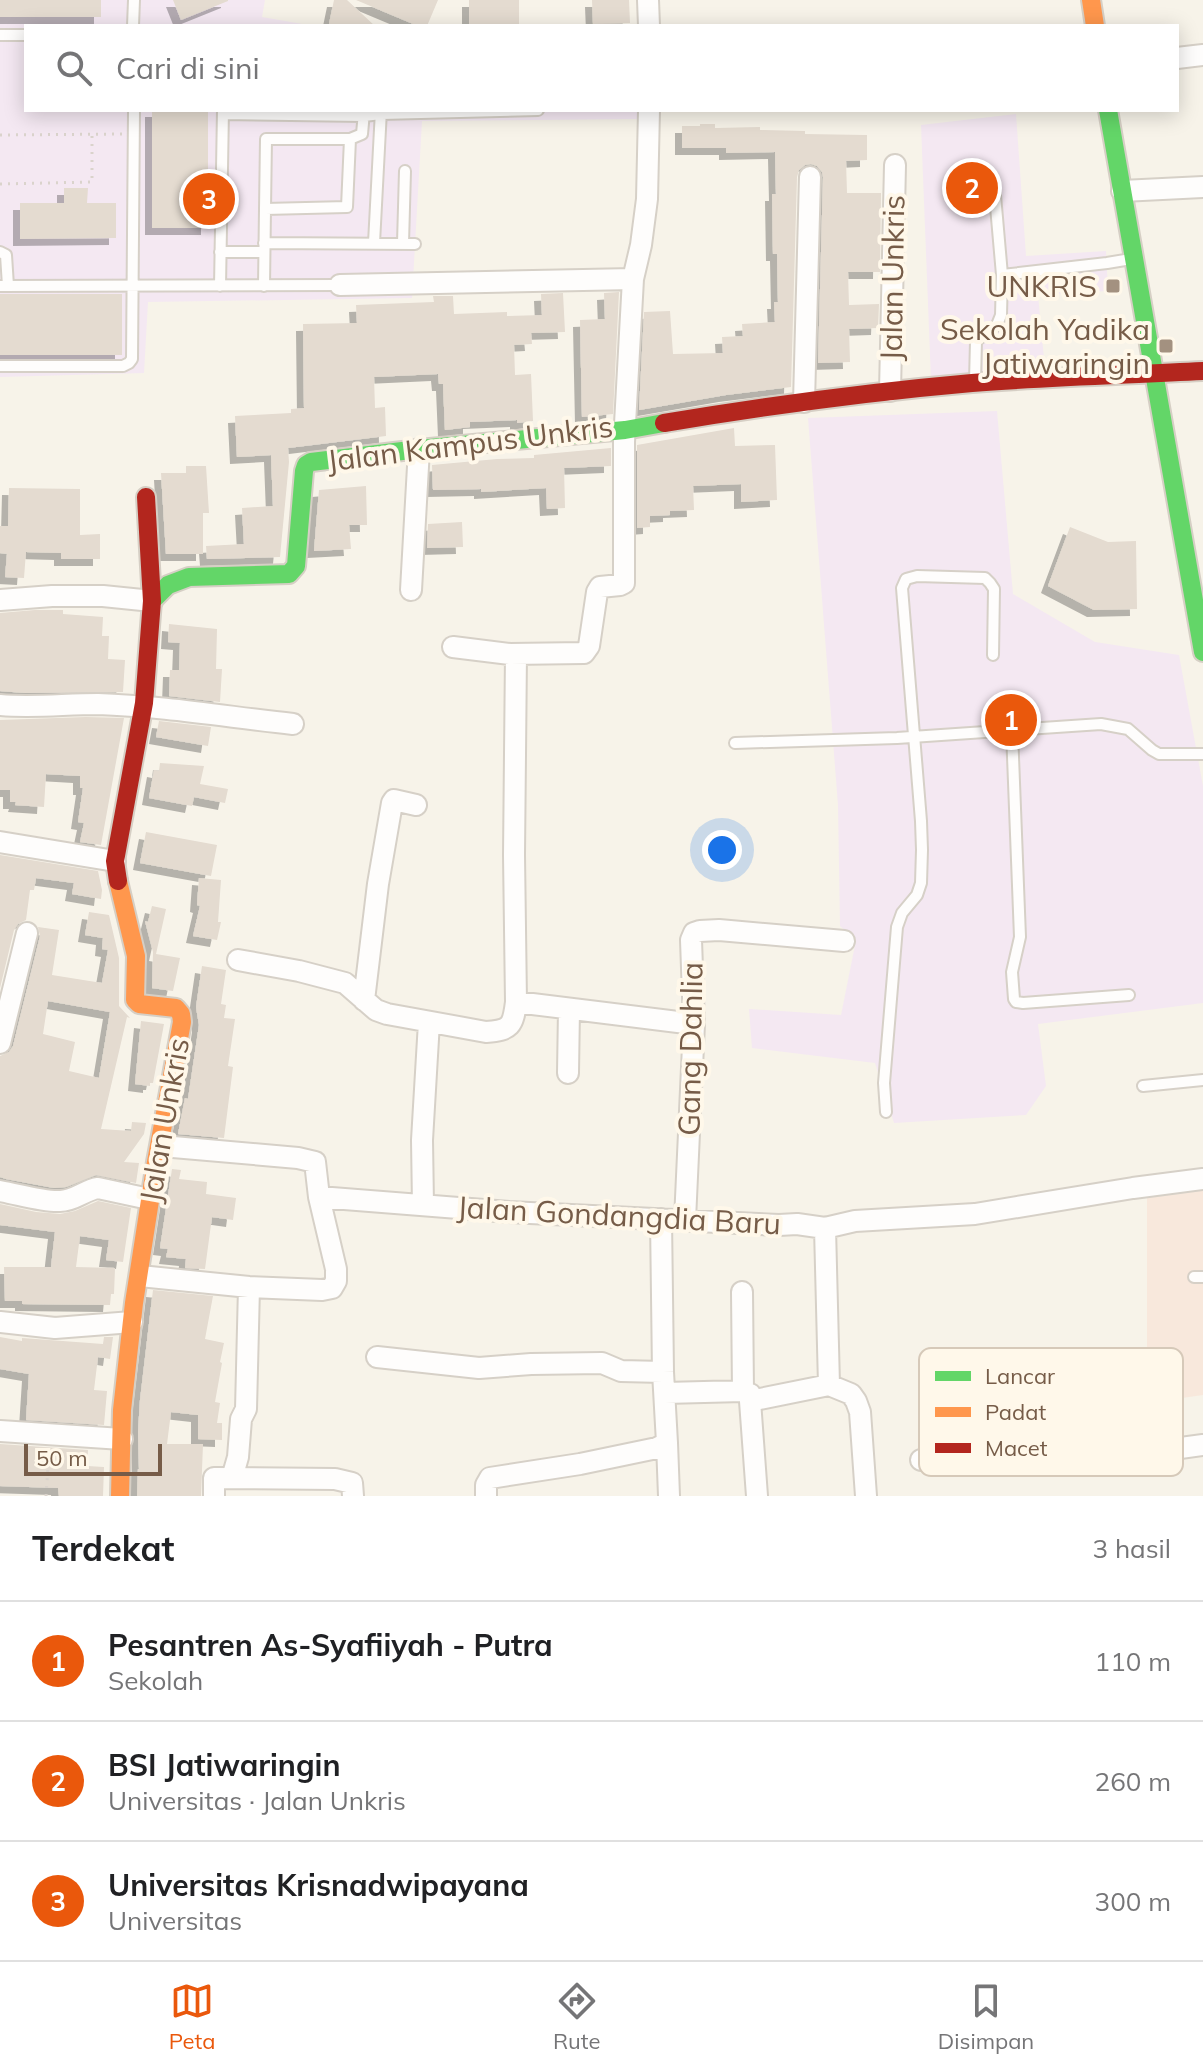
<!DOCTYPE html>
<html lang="id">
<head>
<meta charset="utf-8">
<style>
  :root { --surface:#fff; --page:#f2f2f2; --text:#202124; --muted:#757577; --line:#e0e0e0; --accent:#ea580c }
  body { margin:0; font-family:Mulish,sans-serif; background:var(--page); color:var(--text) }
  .scale { position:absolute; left:24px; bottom:20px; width:138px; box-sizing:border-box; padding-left:8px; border:4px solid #765c48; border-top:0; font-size:22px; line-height:28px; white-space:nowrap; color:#765c48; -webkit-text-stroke:6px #fff8ea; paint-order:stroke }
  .you { position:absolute; left:722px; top:850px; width:28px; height:28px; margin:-20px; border:6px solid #fff; border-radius:50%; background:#1a73e8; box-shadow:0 0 0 12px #1a73e833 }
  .badge { display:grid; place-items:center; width:52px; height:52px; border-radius:50%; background:var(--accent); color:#fff; font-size:26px; font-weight:700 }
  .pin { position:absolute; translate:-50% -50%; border:4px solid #fff; box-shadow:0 2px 8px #0006 }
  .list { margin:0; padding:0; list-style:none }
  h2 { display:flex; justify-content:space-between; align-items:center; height:104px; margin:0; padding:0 32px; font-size:34px }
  h2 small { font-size:26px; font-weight:400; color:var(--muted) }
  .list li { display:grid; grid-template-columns:52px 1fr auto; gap:24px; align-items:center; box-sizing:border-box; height:120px; padding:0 32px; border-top:2px solid var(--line) }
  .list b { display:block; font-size:30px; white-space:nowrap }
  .list p { margin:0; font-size:26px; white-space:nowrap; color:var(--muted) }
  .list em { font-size:26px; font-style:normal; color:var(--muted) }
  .icon { flex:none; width:44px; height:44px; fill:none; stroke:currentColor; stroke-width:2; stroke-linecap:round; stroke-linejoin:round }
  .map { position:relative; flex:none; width:1203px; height:1496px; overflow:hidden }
  .search { position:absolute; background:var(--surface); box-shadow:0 4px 20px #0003; left:24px; right:24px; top:24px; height:88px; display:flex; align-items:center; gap:20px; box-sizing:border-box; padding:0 28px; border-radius:0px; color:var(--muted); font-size:30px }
  .sheet { height:464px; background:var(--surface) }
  nav { display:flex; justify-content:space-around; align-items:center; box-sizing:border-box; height:112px; border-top:2px solid var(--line); background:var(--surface); font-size:22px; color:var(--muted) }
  nav a { display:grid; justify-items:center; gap:4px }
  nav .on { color:var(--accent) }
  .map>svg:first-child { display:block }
  .commercial { fill:#f8e8dc }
  .education { fill:#f4e8f2 }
  .building { fill:#e4dbd0; fill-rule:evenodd; filter:url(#shadow) }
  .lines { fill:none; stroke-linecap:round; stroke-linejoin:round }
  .lane-casing { stroke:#d6d0c7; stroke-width:14 }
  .street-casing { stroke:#d6d0c7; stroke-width:24 }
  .fast-casing { stroke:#d6cfc5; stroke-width:22 }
  .slow-casing { stroke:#d6cfc5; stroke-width:22 }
  .jam-casing { stroke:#d6cfc5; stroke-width:22 }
  .path { stroke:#dad3cc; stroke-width:3; stroke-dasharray:2 6; stroke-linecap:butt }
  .lane { stroke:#fefdfc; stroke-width:10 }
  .street { stroke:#fefdfc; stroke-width:20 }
  .fast { stroke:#63d668; stroke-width:18 }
  .slow { stroke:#ff974d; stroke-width:18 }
  .jam { stroke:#b3261e; stroke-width:18 }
  .poi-dot { fill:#a39180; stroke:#fff8ea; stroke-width:3 }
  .labels { text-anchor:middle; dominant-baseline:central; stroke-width:8; stroke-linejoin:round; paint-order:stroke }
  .street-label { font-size:30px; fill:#765c48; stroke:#fff8ea }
  .poi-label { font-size:30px; fill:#765c48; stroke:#fff8ea; text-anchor:end }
  .key { fill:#fff8ea; stroke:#d6c9b9; stroke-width:2 }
  .key-label { font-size:22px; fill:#765c48 }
</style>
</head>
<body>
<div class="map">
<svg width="1203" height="1496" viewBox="0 0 1203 1496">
  <defs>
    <filter id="shadow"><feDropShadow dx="-7" dy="7" stdDeviation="0" flood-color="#0004"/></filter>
  </defs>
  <rect width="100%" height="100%" fill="#f7f3e9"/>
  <path class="commercial" d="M1203 1172V1395L1147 1403V1181Z"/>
  <path class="education" d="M0 0H265L262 17 314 26H26V110H639V119L422 121 412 298 148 302 144 373 0 377Z
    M1016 114 1026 256 1106 251 1108 291 1038 295 1045 369 931 380 921 125Z
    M997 411 1013 594 1095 642 1179 655 1203 786V1003L1038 1024 1046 1086 1026 1115 894 1123 875 1063 752 1048 749 1009 841 1015 856 940 840 926 838 805 808 418Z"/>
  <path class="building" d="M0 0H101V17H0Z
    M173 0H228V1L181 20Z
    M334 0H347L375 26H340L329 24Z
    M356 0H438L427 26H418Z
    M469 0H519V26H469Z
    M592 0H629L630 23 593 24Z
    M152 110H208V228H152Z
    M700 124H715V128L760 127V130L805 131V134L867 135V160L846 161 847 193H881L880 272H848L849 305 879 304 878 328 849 329 850 362 818 363 823 177 822 172 817 166 811 164 805 165 799 170 797 177 791 387 726 395 639 410 644 312 670 311 673 354 723 353 722 337 743 336 742 324 775 322 774 302H778L777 254H773L772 194H776L775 152 726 153V148H682V126H700Z
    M64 188H88L87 203H116V238L20 239V203H64Z
    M619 292 613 414 582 417 580 320 605 319 604 293Z
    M563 293 565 332 531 333 532 344 514 345 515 375 531 374 533 421 517 423V420L470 422V427L445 430 443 384H439L438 374 374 377 375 408 385 407 386 436 288 448 289 462 280 557 207 559 206 546 244 544 242 508 273 506 271 455 237 457 235 416 291 413V409L304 408 303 324 357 323 356 305 434 302 433 296H453L454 314 507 312V316L542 315 541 294Z
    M0 294H122V355H0Z
    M734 428 735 446 775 445 777 500 741 502V484L693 486 694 510 670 511V515L650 516V527L637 528V445Z
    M611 448V466L564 468 565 508 547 509 546 488 481 492V489L433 490 432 465 497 459 534 458V455Z
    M186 466H206L209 513H203V554H166L161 473H186Z
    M366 486 367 525H349L351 549 314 551 319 490Z
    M9 488 80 489V535L100 534V559H61V553L26 552 24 578 5 577 7 554 0 553V526H8Z
    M462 522 463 547 427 548 428 524Z
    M1070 527 1108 542 1136 541 1137 609 1094 610 1048 586Z
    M35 610H63V614L103 617 102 636H109L108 659 125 660 123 692 25 693 0 691V613Z
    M169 624 217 629 216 669H222L220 702 169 696 170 670H179L180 643 168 642Z
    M86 717 124 718 101 845 80 842 84 823 78 822 83 788H80V776L46 774 44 807 15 805 16 802H10V790H0V720Z
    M159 721 211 727 208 746 156 737Z
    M160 763 204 766 200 784 228 789 225 803 194 797 192 806 149 798 154 770 159 771Z
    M146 832 217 845 211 876 140 863Z
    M0 855 98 871 102 890 101 899 72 894 74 883 36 878 34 890H30L26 920 18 924 14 930 0 988Z
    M199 878 221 880 218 922H221L217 940 193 936 200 906 197 905Z
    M152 906 166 909 156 954 180 958 173 991 152 988 153 952 145 921 148 922Z
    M89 912 109 915 119 958V1006L130 1018 127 1017 101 1129 131 1131 132 1122 146 1123 144 1134 124 1162 139 1163 136 1183 96 1175 66 1187 54 1188 6 1179 0 1177V1056L9 1052 13 1046 40 936 38 927 59 930 52 975 102 983 108 950 102 949 103 938 85 935ZM48 1001 110 1012 99 1078 69 1071 75 1042 43 1034Z
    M202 966 226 970 221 1004 226 1005 224 1018 235 1019 228 1066 233 1067 224 1138 178 1134 185 1098 188 1099 199 1025 196 1007Z
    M141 1021 164 1024 153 1083H150V1086L135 1084Z
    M172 1169 181 1170 179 1179 207 1182 206 1194 236 1198 233 1220 212 1217 205 1269 185 1268 186 1259 166 1257 168 1249 160 1248Z
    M98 1201 131 1208 123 1262 106 1260 109 1240 80 1236 76 1267 115 1268 114 1294H111L110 1305 22 1304V1301H5L4 1267H51L55 1232 0 1225V1204L36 1212 60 1214 75 1211Z
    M153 1290 213 1296 205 1339 224 1343 220 1362 222 1363 215 1402 220 1403 217 1423H222V1440L198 1439V1415L171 1412 167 1444H203L201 1496H137L138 1469H139L138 1432 140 1400Z
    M0 1337 22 1341V1338L103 1344 104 1337H113L110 1359 98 1357 94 1390 107 1391 104 1425 26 1420 29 1374 0 1369Z
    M0 1444 88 1450 87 1466 104 1467 103 1496H59L58 1488 0 1486Z"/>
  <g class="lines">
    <g class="lane-casing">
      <path id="lane" d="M133 26 134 0
        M0 35H26
        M223 114 364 116 381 114 538 110
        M265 209 266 139H350
        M264 243 415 244
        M374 243 381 110
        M403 243 405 171
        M0 252 6 255 8 286
        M220 252H264
        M1002 275 1107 263 1131 259
        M0 286 340 285
        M220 286 223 110
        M264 286 265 209 347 207 350 139 362 134 364 112
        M0 366H123L129 363 132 359 134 110
        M975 381 976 341 997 325 1001 315 1002 275 995 195
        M1012 731 1020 937 1012 972 1014 999 1016 1002 1023 1003 1129 995
        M735 743 897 738 1101 724 1128 729 1152 750 1159 754H1203
        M1143 1086 1203 1080
        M886 1112 884 1083 897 927 902 913 917 895 921 883 922 850 921 821 902 588 906 579 917 576 985 578 990 583 994 589 993 655
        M1194 1277H1203"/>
    </g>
    <g class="street-casing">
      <path id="street" d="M648 0 649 26
        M1177 58 1203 55
        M1122 191 1203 187
        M340 285 633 279
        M890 391 895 165
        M804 402 810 177
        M411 590 419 449
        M0 600 52 596H103L152 601
        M453 647 510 654 584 653 589 646 597 592 600 587 620 585 624 583V442L633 279 641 245 647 199 649 110
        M0 705C33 708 65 704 98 704 163 706 228 717 293 724
        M0 842 115 861
        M238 960 299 971 345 983 376 1010 387 1014 486 1032C511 1030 513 1026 516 1002L514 855 516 654
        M364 1000 378 884 392 803 394 800 416 805
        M516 1002 694 1024
        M0 1043 27 933
        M568 1073 569 1009
        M0 1191C18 1194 42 1202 60 1201 74 1201 85 1190 98 1188L149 1199
        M319 1197 509 1212 779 1225 797 1224 825 1228 855 1221 975 1214 1133 1188 1203 1179
        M423 1205 422 1140 429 1022
        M685 1220 694 1024 691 940 694 933 700 931 719 930 844 941
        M825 1228 829 1385
        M140 1276 249 1287 322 1290 332 1288 336 1281V1269L319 1197 315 1162 298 1158 173 1147
        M742 1292 743 1391 750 1394V1401L829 1385 851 1394 856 1401 860 1412 866 1496
        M0 1322 55 1328 132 1322
        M377 1357 479 1368 531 1364 602 1363 621 1371 663 1372
        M665 1393 743 1391
        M750 1401 757 1496
        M0 1431 122 1439
        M667 1443 669 1496
        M921 1460 1053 1459 1166 1450 1203 1445
        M232 1478 238 1457 241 1419 246 1409 249 1287
        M214 1496V1478L335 1479 352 1483 353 1496
        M486 1496V1485L490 1478 580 1464 657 1448 667 1443 663 1372 661 1219"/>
    </g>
    <g class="fast-casing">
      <path id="fast" d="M1108 110 1203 652
        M152 601 168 585 189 577 289 574 296 566 304 471 306 465 311 462 419 449 625 430 664 423"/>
    </g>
    <g class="slow-casing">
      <path id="slow" d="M1091 0 1095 26
        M118 881 136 956 135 1000 139 1004 176 1008 181 1014 182 1022 156 1162 134 1303 122 1410 120 1496"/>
    </g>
    <g class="jam-casing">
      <path id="jam" d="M664 423C766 406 869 392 972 383 1049 377 1126 375 1203 371
        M118 881 115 861 144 703 152 601 146 497"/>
    </g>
    <path class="path" d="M0 135 122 134
      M0 184 92 182V134
      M46 1496 49 1452"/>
    <use href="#lane" class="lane"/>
    <use href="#street" class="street"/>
    <use href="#fast" class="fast"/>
    <use href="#slow" class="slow"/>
    <use href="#jam" class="jam"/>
  </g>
  <g class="poi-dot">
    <rect x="1105" y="278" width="16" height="16" rx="4"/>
    <rect x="1158" y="338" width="16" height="16" rx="4"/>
  </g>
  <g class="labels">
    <g class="street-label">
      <text transform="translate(892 278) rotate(-89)">Jalan Unkris</text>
      <text transform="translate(470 443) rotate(-7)">Jalan Kampus Unkris</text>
      <text transform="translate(690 1049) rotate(-89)">Gang Dahlia</text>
      <text transform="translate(164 1120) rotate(-80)">Jalan Unkris</text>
      <text transform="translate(619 1215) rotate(3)">Jalan Gondangdia Baru</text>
    </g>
    <g class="poi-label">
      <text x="1097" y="286">UNKRIS</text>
      <text x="1150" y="329">Sekolah Yadika<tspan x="1150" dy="34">Jatiwaringin</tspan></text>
    </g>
  </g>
  <rect x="919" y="1348" width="264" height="128" rx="12" class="key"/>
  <rect x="935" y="1371" width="36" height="10" fill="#63d668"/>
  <rect x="935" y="1407" width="36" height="10" fill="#ff974d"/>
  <rect x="935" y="1443" width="36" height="10" fill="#b3261e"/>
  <g class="key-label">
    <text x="985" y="1384">Lancar</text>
    <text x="985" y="1420">Padat</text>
    <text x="985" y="1456">Macet</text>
  </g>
</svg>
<div class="scale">50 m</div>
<div class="you"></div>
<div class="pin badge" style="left:1011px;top:720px">1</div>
<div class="pin badge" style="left:972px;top:188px">2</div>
<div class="pin badge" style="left:209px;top:199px">3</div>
<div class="search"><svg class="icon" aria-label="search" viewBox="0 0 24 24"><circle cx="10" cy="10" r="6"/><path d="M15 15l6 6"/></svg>Cari di sini</div>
</div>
<section class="sheet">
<h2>Terdekat<small>3 hasil</small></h2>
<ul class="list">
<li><span class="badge">1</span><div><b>Pesantren As-Syafiiyah - Putra</b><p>Sekolah</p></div><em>110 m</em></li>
<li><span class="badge">2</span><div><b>BSI Jatiwaringin</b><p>Universitas · Jalan Unkris</p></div><em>260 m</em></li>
<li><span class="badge">3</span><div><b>Universitas Krisnadwipayana</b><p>Universitas</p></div><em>300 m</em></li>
</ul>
</section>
<nav>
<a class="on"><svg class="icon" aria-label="map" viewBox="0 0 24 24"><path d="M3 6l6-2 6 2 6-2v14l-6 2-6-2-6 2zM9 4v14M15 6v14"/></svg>Peta</a>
<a><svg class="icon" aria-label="directions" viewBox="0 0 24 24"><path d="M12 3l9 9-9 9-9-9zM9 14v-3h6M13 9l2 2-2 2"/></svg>Rute</a>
<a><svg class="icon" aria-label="saved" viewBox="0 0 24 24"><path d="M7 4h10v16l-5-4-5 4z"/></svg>Disimpan</a>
</nav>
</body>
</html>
